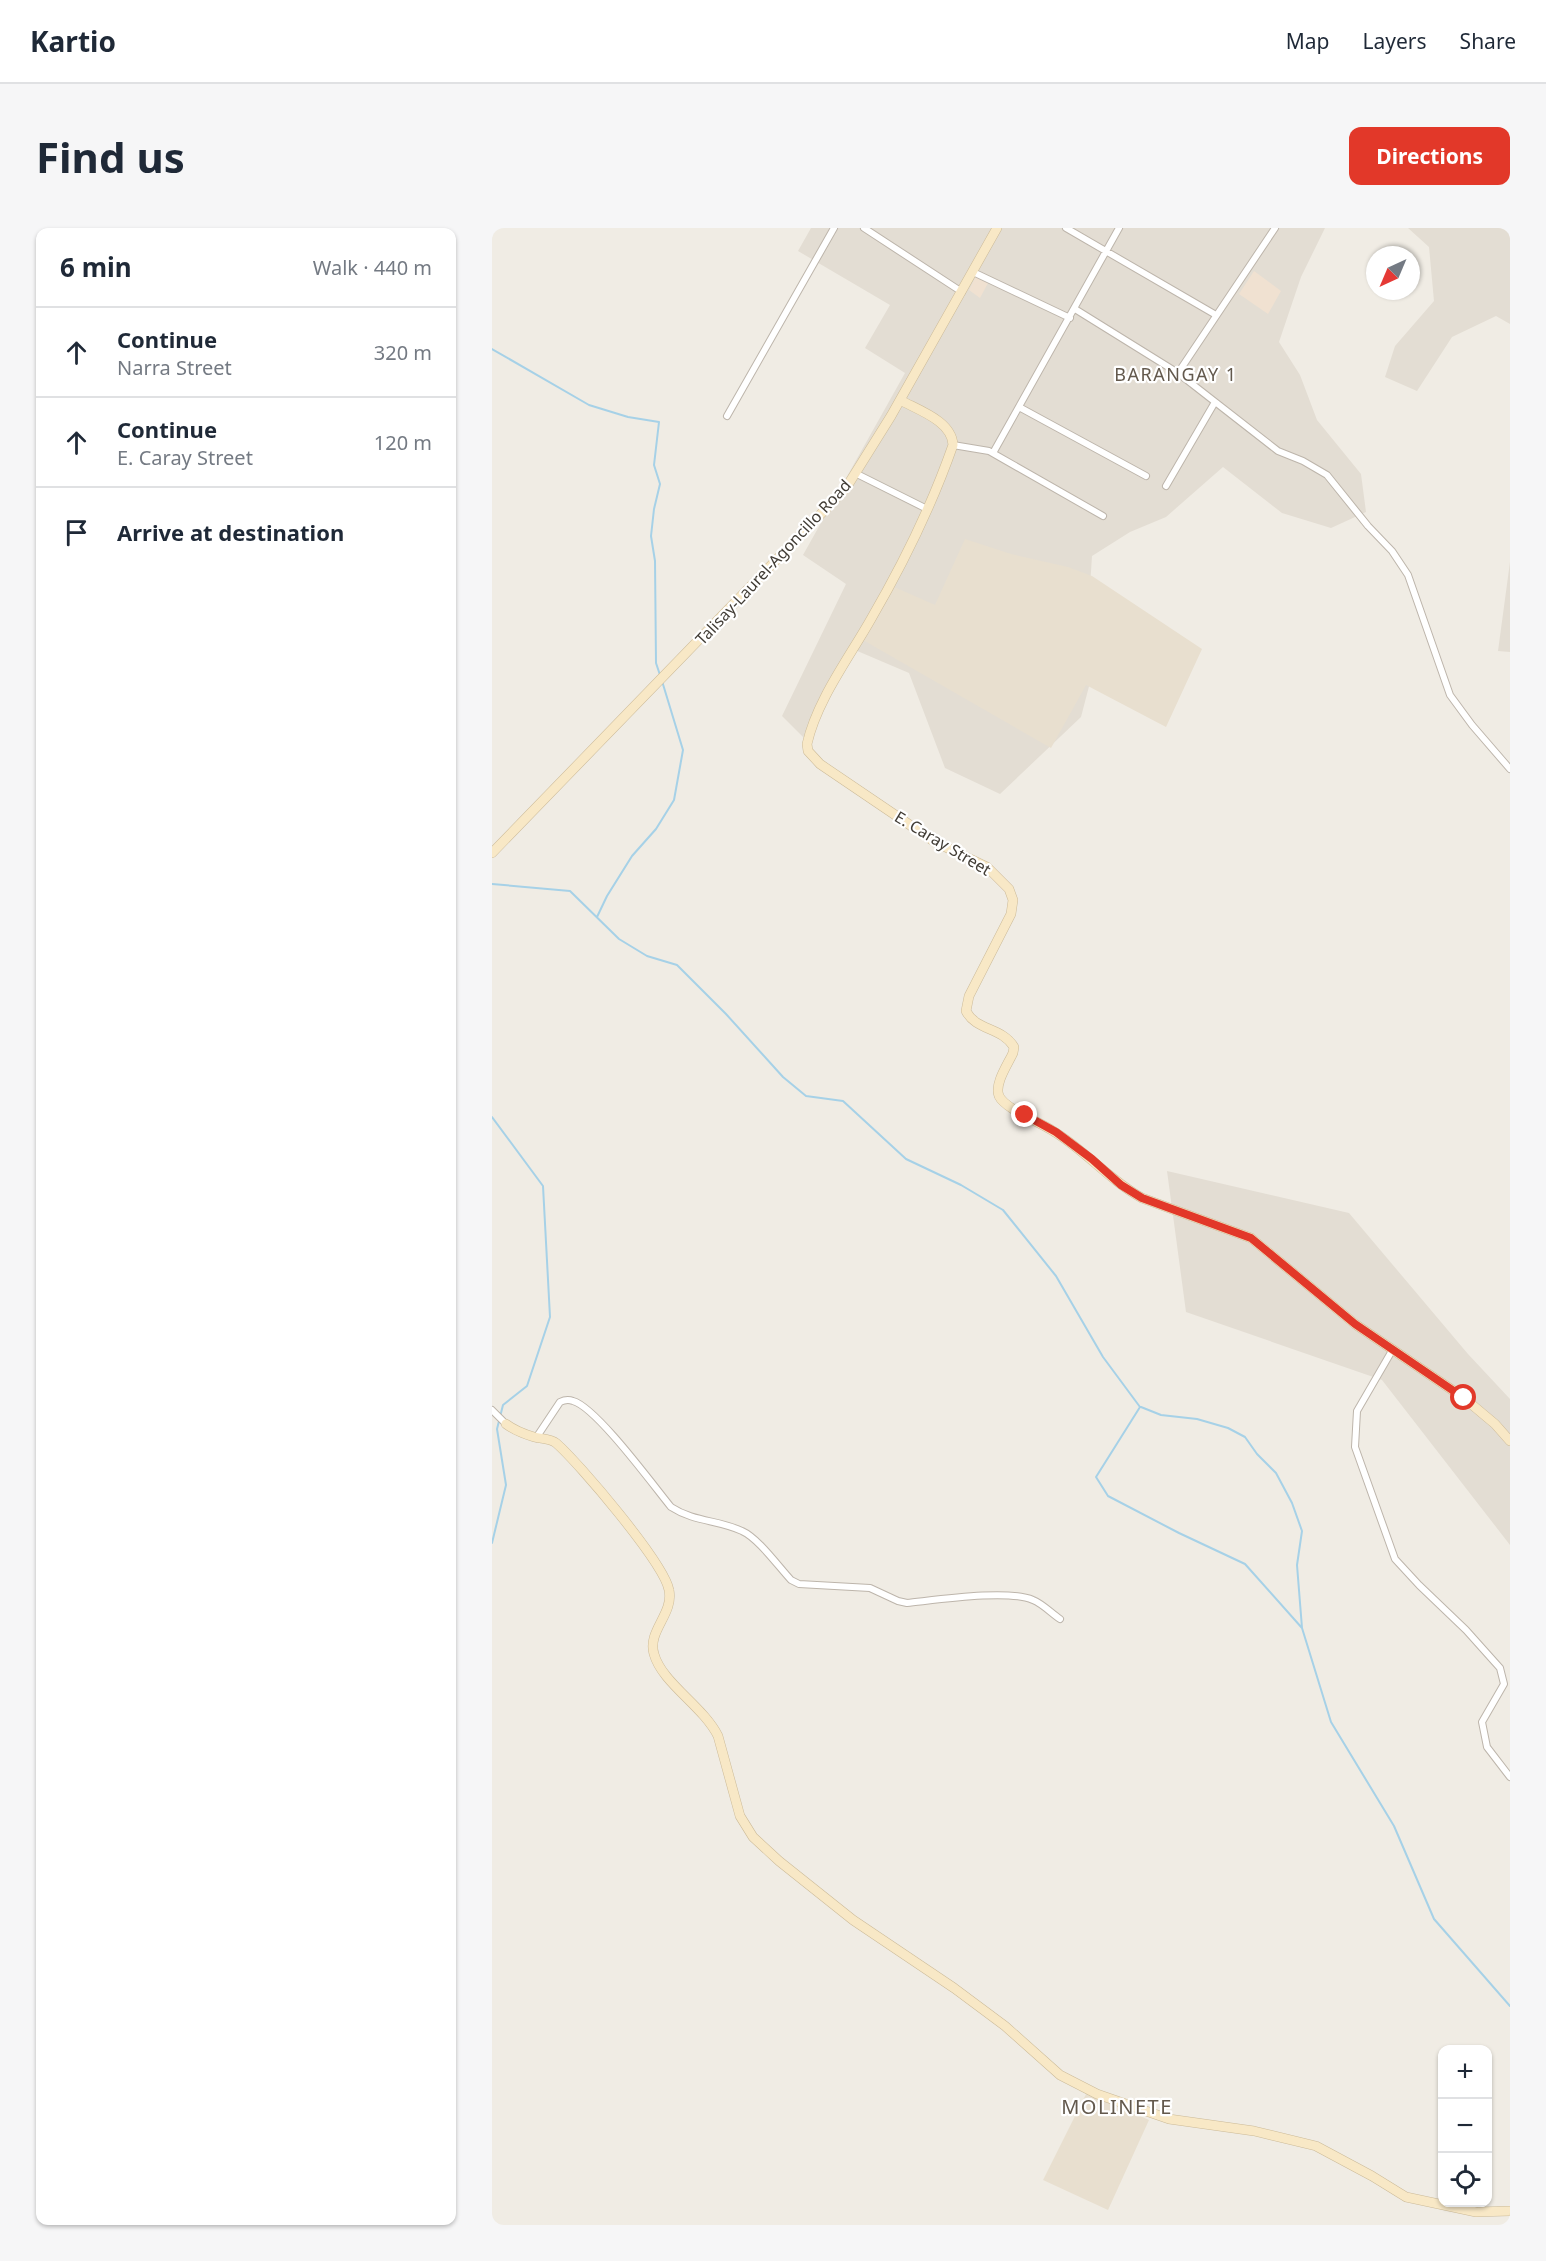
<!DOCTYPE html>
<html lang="en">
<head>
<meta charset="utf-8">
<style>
  :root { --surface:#fff; --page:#f6f6f7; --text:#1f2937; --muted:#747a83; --line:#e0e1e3; --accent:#e23829 }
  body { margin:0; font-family:"Noto Sans",sans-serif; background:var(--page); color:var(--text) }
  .controls { position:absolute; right:18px; bottom:18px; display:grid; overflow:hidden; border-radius:12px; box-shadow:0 2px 4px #0004 }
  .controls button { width:54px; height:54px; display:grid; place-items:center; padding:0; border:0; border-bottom:2px solid var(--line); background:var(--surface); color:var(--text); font:30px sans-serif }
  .compass { position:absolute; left:874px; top:18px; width:54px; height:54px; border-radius:50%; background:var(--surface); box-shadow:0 2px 4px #0004; rotate:224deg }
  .stop { position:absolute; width:18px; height:18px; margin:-14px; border:4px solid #e23829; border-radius:50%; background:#fff }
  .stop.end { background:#e23829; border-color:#fff; box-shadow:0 2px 6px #0008 }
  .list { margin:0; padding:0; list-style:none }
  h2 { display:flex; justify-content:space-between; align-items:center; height:78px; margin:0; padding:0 24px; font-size:26px }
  h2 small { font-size:20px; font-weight:400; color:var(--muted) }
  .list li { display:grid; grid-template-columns:39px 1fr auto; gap:18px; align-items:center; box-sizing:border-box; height:90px; padding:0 24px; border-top:2px solid var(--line) }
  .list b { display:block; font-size:22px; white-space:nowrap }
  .list p { margin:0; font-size:20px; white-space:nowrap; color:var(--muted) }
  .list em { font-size:20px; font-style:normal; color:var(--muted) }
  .icon { flex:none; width:33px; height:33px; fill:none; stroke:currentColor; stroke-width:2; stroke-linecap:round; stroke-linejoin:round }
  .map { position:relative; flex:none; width:1018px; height:1997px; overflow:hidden; border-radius:12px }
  header { display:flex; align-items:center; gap:36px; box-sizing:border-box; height:84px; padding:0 30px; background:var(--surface); border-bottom:2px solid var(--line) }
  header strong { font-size:28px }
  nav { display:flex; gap:33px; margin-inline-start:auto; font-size:21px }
  .intro { display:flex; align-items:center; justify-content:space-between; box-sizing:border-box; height:144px; padding:0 36px }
  h1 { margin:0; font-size:42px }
  .button { padding:15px 27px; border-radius:12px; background:var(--accent); color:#fff; font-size:21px; font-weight:700 }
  main { display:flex; gap:36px; padding:0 36px }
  aside { flex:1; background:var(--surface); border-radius:12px; box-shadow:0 2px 4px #0004 }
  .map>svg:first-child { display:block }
  .residential { fill:#e3ddd3 }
  .commercial { fill:#f0e1d1 }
  .education { fill:#e8dfcf }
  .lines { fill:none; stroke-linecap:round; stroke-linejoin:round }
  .stream { stroke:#a6d1e7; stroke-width:2 }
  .street-casing { stroke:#bdb5ab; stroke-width:8 }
  .secondary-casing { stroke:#cbba98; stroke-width:10 }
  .street { stroke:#fff; stroke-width:6 }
  .secondary { stroke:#f8e8c6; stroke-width:9 }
  .route { stroke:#e23829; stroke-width:8 }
  .labels { text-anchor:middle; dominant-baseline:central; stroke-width:4.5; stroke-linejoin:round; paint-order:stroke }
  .street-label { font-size:16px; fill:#413c35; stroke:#fff }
  .neighbourhood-label { font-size:18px; letter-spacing:1.5px; fill:#63594d; stroke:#fff }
  .quarter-label { font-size:20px; letter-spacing:1.5px; fill:#63594d; stroke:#fff }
</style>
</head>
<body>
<header>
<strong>Kartio</strong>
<nav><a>Map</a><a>Layers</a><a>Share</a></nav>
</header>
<div class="intro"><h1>Find us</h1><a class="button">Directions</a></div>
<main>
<aside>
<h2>6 min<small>Walk · 440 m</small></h2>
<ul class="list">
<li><svg class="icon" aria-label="ahead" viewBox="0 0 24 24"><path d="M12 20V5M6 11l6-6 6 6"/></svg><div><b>Continue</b><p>Narra Street</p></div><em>320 m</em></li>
<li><svg class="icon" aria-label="ahead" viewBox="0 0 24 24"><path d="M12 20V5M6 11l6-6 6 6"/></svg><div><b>Continue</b><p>E. Caray Street</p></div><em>120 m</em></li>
<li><svg class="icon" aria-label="arrive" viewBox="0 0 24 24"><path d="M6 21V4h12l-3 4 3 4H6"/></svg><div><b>Arrive at destination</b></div></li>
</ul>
</aside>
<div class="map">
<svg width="1018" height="1997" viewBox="0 0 1018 1997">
  <rect width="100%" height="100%" fill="#f0ece4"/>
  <path class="residential" d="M319 0H833L809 49 787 114 808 147 825 192 869 246 874 284 839 300 790 285 731 239 674 289 638 304 600 328 596 389 601 443 589 489 508 566 453 540 417 445 363 422 314 512 290 488 354 356 311 327 413 145 373 120 398 77 306 23Z
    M916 0H1018V96L1004 88 960 109 925 163 893 149 903 118 942 73 937 19Z
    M1018 334V424L1006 423Z
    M675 943 857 985 976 1126 1018 1171V1317L890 1152 694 1084Z"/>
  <path class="commercial" d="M762 43 789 63 776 86 747 66Z
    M484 48 496 55 488 70 477 62Z"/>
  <path class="education" d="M473 311 519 326 576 339 600 348 710 421 674 499 594 457 559 520 371 412 400 358 443 377Z
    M595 1864 657 1892 616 1982 551 1952Z"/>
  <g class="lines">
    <path class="stream" d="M0 121 97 177 136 189 167 194 162 237 168 256 162 281 159 308 163 333 164 435 168 447
      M0 656 78 663 127 711 155 728 185 737 234 786 291 849 314 868 351 873 414 931 469 957 511 982 564 1048 611 1129 648 1179 604 1249 616 1268 687 1305 753 1336 810 1400 839 1494 902 1598 942 1691 1018 1778
      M105 689 115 668 140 628 164 601 182 572 191 522 170 453
      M0 889 51 958 58 1089 35 1158 11 1177 5 1201 14 1257 0 1315
      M649 1179 669 1187 705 1191 736 1200 753 1209 765 1226 784 1245 800 1275 810 1303 805 1337 810 1400"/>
    <g class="street-casing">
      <path id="street" d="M372 0 470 64
        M574 0 724 87
        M481 44 578 90
        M583 81 686 145 786 223 811 233 835 247 876 298 900 323 916 347 958 467 980 497 1018 541
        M686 145 783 0
        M527 179 654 248
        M235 188 342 0
        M461 217 497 223 611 288
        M501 225 627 0
        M365 246 435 281
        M674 258 723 174
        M901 1121 865 1183 863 1219 903 1331 927 1357 974 1402 1008 1440 1012 1456 990 1494 995 1519 1018 1549
        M0 1182 14 1196
        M44 1210 68 1174C72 1172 76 1171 81 1173 104 1179 161 1257 179 1279 202 1294 227 1292 250 1303 266 1310 286 1338 299 1352L307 1356 378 1360 406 1373 415 1375C444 1372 516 1361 541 1372 551 1376 559 1385 568 1391"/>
    </g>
    <g class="secondary-casing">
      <path id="secondary" d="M408 172C426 182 460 193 461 217 440 277 411 336 379 391 357 430 325 472 315 516L316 523 328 536 443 614 495 639 517 661 521 672 519 686 477 768 474 783C484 803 510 799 522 819L521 825C516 836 502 856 507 868 513 881 548 894 561 903 593 922 617 952 650 970L759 1010 863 1096 972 1170 1003 1196 1018 1213
        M0 625 354 260 399 188 505 0
        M14 1196C22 1202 32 1206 42 1209 49 1211 58 1210 64 1215 87 1235 172 1335 177 1362 182 1386 155 1403 162 1426 170 1455 211 1478 226 1508L248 1588 261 1609 287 1633 361 1692 462 1760 513 1798 568 1847 605 1866 677 1891 762 1903 824 1918 880 1948 914 1969 984 1984 1018 1983"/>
    </g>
    <use href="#street" class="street"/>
    <use href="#secondary" class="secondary"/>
  </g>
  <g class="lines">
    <path class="route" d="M533 887 564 904 600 931 629 957 650 970 759 1010 863 1096 972 1170"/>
  </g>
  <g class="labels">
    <g class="street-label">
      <text transform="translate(281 334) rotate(-47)">Talisay-Laurel-Agoncillo Road</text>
      <text transform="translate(451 615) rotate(31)">E. Caray Street</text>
    </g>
    <g class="neighbourhood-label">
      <text x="684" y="146">BARANGAY 1</text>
    </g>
    <g class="quarter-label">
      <text x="625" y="1878">MOLINETE</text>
    </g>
  </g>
</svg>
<div class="controls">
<button>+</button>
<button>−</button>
<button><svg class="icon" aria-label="locate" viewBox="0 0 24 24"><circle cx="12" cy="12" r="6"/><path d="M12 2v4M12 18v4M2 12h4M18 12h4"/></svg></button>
</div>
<svg class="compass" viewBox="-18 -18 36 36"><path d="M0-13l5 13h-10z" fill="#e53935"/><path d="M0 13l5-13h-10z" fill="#747a83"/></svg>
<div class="stop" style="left:972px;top:1170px"></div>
<div class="stop end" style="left:533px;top:887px"></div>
</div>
</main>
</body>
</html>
